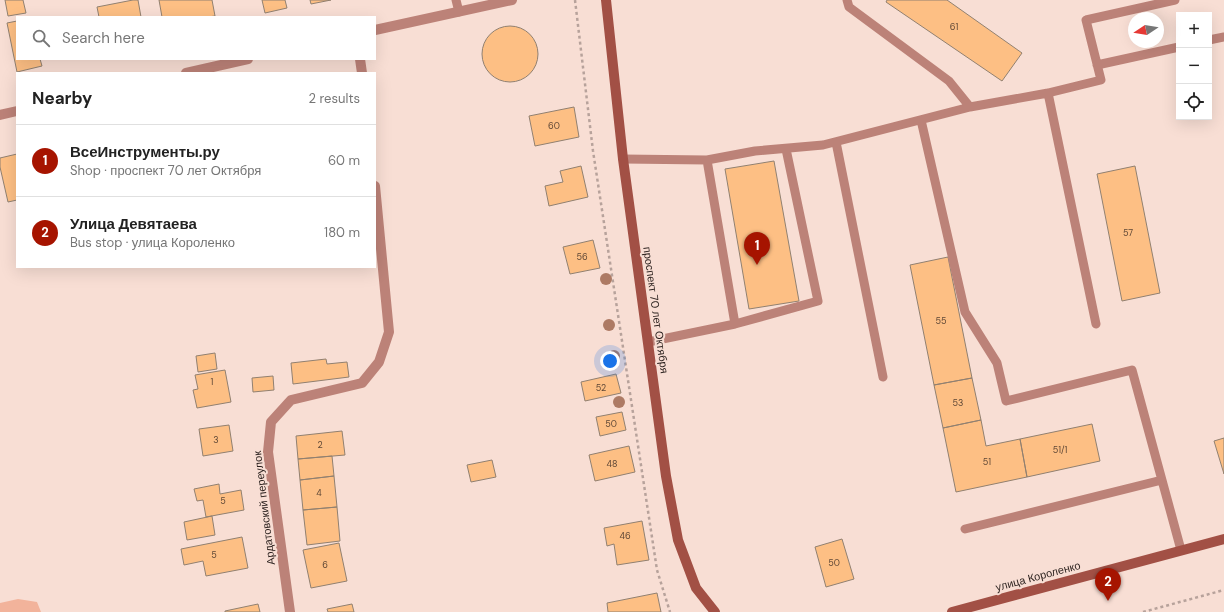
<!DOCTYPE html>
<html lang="en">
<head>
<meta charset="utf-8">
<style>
  :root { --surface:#fff; --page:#f6f6f6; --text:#222; --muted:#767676; --line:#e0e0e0; --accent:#a61400 }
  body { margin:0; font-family:"DM Sans",sans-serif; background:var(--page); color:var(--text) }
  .controls { position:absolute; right:12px; top:12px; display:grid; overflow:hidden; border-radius:0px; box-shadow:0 4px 16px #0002 }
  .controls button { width:36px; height:36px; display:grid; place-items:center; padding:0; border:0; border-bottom:1px solid var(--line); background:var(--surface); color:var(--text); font:20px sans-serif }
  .compass { position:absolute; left:1128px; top:12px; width:36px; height:36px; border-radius:50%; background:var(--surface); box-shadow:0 4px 16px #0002; rotate:258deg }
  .you { position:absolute; left:610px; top:361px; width:14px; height:14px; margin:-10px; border:3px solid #fff; border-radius:50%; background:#1a73e8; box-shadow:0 0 0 6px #1a73e833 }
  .badge { display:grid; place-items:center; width:26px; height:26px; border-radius:50%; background:var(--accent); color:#fff; font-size:13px; font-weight:700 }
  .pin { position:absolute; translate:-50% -33px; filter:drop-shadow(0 1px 2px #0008) }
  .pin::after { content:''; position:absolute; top:21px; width:14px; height:12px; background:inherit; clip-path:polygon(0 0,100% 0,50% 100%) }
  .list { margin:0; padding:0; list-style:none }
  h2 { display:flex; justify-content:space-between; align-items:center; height:52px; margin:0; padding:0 16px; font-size:17px }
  h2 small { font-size:13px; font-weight:400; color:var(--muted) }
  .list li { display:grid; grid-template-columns:26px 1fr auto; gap:12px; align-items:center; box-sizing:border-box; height:72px; padding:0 16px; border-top:1px solid var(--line) }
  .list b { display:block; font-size:15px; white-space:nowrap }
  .list p { margin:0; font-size:13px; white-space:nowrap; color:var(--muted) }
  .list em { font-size:13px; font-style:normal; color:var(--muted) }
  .icon { flex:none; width:22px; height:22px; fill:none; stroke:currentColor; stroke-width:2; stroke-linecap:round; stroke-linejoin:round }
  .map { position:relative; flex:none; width:1224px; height:612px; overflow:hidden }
  .search { position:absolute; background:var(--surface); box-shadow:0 4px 16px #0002; left:16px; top:16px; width:360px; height:44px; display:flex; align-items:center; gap:10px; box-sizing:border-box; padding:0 14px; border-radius:0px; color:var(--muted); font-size:15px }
  .panel { position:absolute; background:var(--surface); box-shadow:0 4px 16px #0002; left:16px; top:72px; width:360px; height:196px; border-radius:0px }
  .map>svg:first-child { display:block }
  .green { fill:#f2b39b }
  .building { fill:#fdbf84; stroke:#918070 }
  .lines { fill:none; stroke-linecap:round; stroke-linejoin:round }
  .path { stroke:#b7a29b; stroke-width:2.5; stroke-dasharray:3 3; stroke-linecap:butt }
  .lane { stroke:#bc8278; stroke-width:9 }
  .street { stroke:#bc8278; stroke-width:10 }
  .secondary { stroke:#a25045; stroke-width:10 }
  .tree { fill:#ad7a64 }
  .labels { text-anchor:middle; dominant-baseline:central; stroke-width:4; stroke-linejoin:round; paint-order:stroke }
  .number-label { font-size:9px; fill:#5e4736 }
  .street-label { font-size:11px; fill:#291f1c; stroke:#f8ded4 }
</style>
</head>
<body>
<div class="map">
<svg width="1224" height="612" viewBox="0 0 1224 612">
  <rect width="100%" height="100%" fill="#f8ded4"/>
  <path class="green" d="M18 599 37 602 41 612H0V603Z"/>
  <path class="building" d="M5 0H23L26 13 8 16Z
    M133 0H138L141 17H99L97 7Z
    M159 0H212L215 16 208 17H162Z
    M262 0H285L287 8 265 13Z
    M310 0H331L311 4Z
    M887 0H947L1022 53 1002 81 886 2Z
    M17 21V59H40L42 66 17 72 7 23Z
    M482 54a28 28 0 1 1 56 0a28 28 0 1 1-56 0Z
    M574 107 579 137 535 146 529 116Z
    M17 154V200L8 202 0 167V158Z
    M774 161 799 301 749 309 725 169Z
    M581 166 588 197 549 206 545 186 563 182 560 171Z
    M1135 166 1160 293 1122 301 1097 174Z
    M593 240 600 268 570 274 563 247Z
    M948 257 972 378 934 385 910 265Z
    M215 353 217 369 198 372 196 356Z
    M326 359 327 364 347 362 349 377 293 384 291 363Z
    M225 370 231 402 197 408 193 390 198 389 195 375Z
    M616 374 621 393 585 401 581 382Z
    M273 376 274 390 253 392 252 378Z
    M972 378 981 420 943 428 934 385Z
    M622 412 626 430 600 436 596 417Z
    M981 420 986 446 1020 439 1027 477 956 492 943 428Z
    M1092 424 1100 461 1027 477 1020 439Z
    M229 425 233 451 203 456 199 429Z
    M342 431 345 455 298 459 296 436Z
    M1224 438V474L1214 441Z
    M629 446 635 472 595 481 589 455Z
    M332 456 334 476 300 480 298 459Z
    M492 460 496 477 471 482 467 465Z
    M334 476 337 507 303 510 300 480Z
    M219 484 220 494 241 490 244 510 206 517 203 500 197 501 194 489Z
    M337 507 340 541 307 545 303 510Z
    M212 516 215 535 187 540 184 522Z
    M642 521 649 560 617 565 614 544 607 546 604 528Z
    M242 537 248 568 206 576 203 561 184 565 181 549Z
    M842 539 854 579 826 587 815 547Z
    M339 543 347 581 311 588 303 550Z
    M657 593 661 612H608L607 603Z
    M258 604 260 612H225V611Z
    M352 604 354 612H328L327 609Z"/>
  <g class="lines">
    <path class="path" d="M575 0 593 151 657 570 670 612
      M1143 612 1224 590"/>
    <path class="lane" d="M456 0 459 12
      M847 0 849 7 949 81 970 107
      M1209 40 1224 37
      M1097 65 1179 47
      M1048 93 1096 324
      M921 120 965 312 997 363 1006 401 1132 370 1181 550
      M836 142 883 377
      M623 159 707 160 755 151 823 145 970 107 1048 93 1101 80 1086 20 1175 0
      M707 160 735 324
      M648 342 735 324 818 301 786 149
      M965 529 1162 480"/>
    <path class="street" d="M375 30 512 0
      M360 59 362 73
      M186 73 248 59
      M0 115 17 111
      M290 612 268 452 271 422 291 400 362 383 379 362 389 332 375 186"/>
    <path class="secondary" d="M606 0 623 159 666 476 678 540 696 588 715 612
      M952 612 1224 539"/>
  </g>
  <g class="tree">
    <circle cx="606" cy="279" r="6"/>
    <circle cx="609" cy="325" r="6"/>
    <circle cx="614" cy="356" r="6"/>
    <circle cx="619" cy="402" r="6"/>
  </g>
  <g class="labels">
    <g class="number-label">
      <text x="954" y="27">61</text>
      <text x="554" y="126">60</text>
      <text x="1128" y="233">57</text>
      <text x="582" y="257">56</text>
      <text x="941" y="321">55</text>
      <text x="212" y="382">1</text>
      <text x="601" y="388">52</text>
      <text x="958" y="403">53</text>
      <text x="611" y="424">50</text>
      <text x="216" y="440">3</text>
      <text x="320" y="445">2</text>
      <text x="1060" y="450">51/1</text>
      <text x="987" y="462">51</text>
      <text x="612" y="464">48</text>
      <text x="319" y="493">4</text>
      <text x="223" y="501">5</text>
      <text x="625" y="536">46</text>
      <text x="214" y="555">5</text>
      <text x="834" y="563">50</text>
      <text x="325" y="565">6</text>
    </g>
    <g class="street-label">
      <text transform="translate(656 310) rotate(82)">проспект 70 лет Октября</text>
      <text transform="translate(264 508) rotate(-97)">Ардатовский переулок</text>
      <text transform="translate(1038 576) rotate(-15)">улица Короленко</text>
    </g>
  </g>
</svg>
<div class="controls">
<button>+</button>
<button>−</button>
<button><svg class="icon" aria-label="locate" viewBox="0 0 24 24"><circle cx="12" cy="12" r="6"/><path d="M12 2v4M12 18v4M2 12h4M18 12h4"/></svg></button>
</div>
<svg class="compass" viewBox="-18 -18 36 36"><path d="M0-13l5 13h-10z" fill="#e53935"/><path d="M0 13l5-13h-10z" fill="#767676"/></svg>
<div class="you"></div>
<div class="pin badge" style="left:757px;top:265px">1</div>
<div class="pin badge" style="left:1108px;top:601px">2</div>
<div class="search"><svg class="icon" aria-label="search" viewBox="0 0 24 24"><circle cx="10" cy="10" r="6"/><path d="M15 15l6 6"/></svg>Search here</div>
<section class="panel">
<h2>Nearby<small>2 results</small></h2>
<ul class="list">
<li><span class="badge">1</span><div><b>ВсеИнструменты.ру</b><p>Shop · проспект 70 лет Октября</p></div><em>60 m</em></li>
<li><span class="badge">2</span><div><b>Улица Девятаева</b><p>Bus stop · улица Короленко</p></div><em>180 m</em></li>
</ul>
</section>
</div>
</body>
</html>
